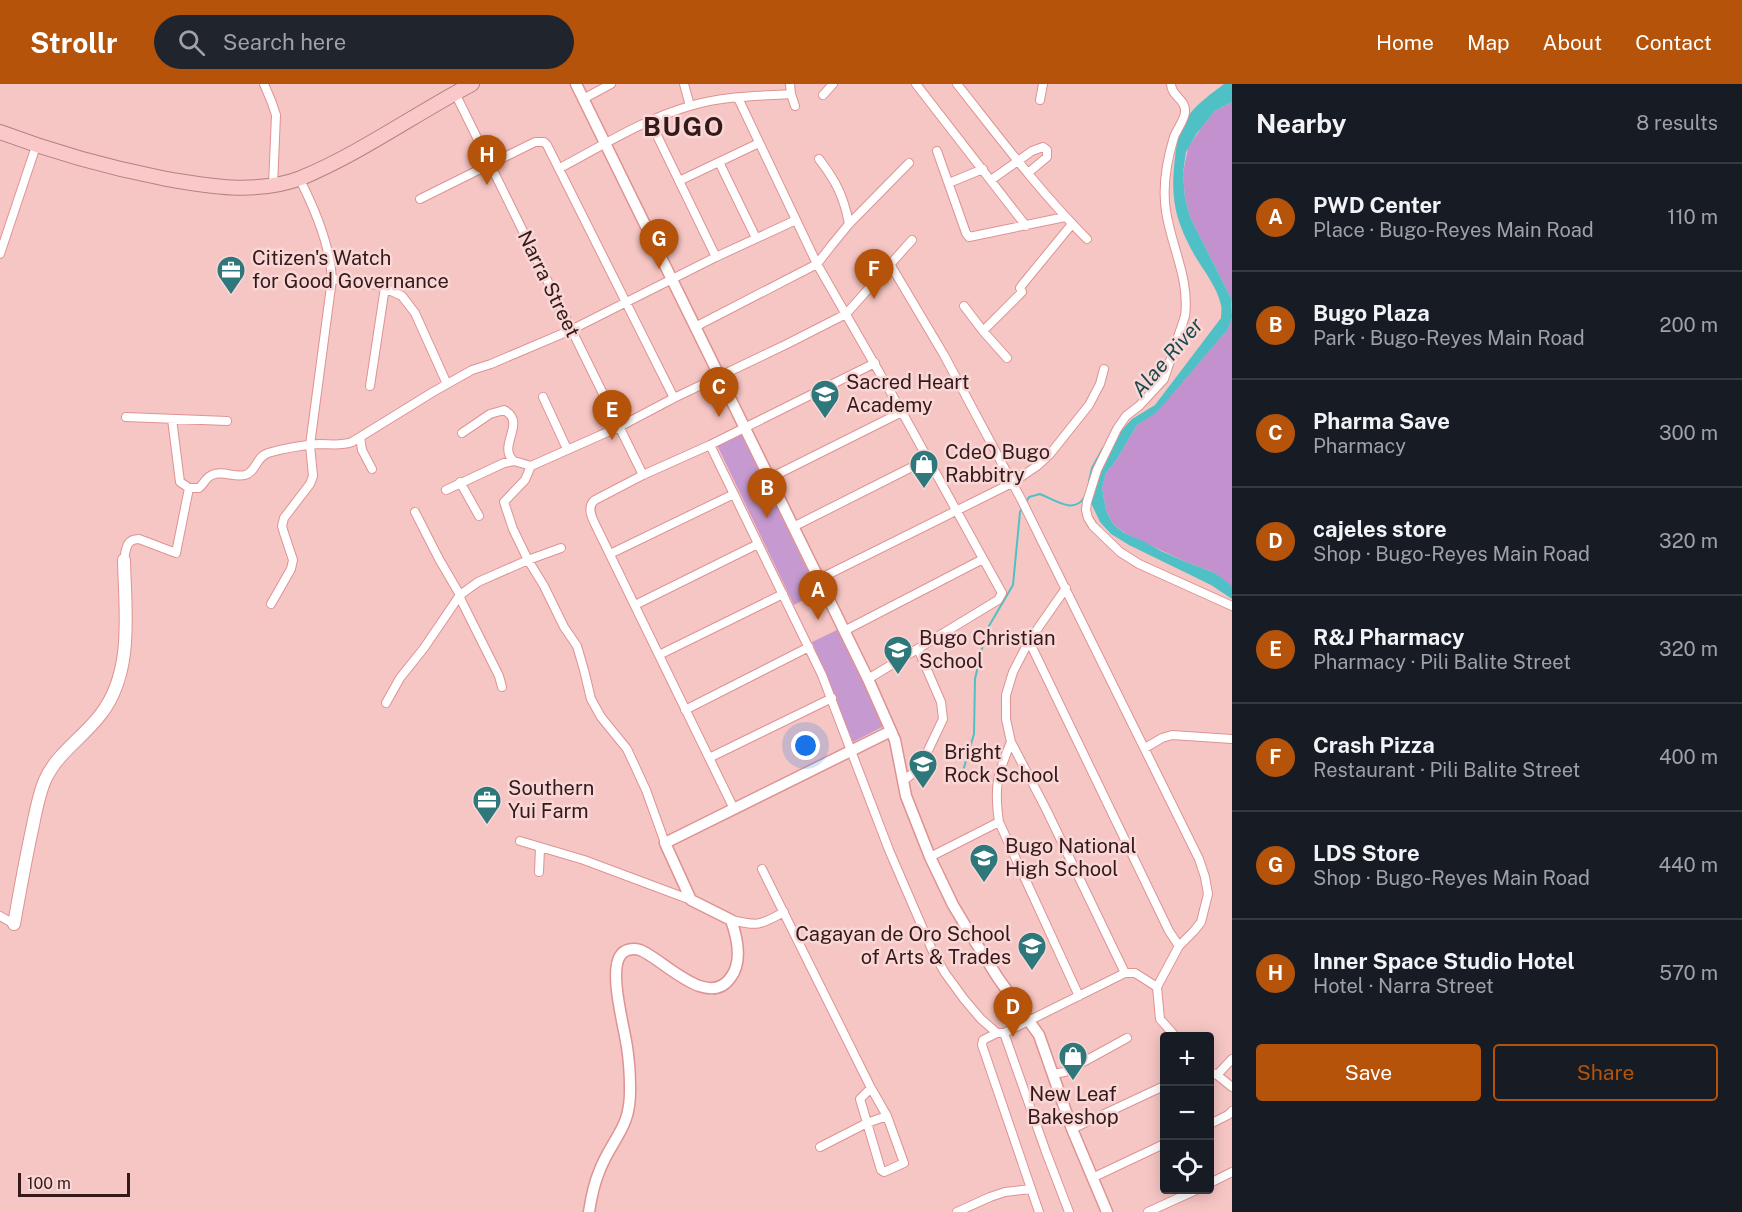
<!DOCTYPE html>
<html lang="en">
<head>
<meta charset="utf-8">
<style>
  :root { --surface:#171b24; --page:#20242c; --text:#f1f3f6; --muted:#9ea1a6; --line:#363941; --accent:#b45309 }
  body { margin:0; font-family:"Public Sans",sans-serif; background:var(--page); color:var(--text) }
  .controls { position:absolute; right:18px; bottom:18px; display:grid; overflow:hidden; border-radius:6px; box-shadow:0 3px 15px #0003 }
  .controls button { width:54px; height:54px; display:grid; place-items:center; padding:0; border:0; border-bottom:2px solid var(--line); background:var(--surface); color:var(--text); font:30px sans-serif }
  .scale { position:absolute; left:18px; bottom:15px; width:112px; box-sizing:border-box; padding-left:6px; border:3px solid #351819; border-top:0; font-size:16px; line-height:21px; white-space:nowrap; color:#351819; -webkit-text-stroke:4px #f8d7d6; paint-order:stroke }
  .you { position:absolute; left:806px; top:662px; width:21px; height:21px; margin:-15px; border:4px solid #fff; border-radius:50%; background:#1a73e8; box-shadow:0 0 0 9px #1a73e833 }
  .badge { display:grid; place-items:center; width:39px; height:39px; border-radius:50%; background:var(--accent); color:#fff; font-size:20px; font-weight:700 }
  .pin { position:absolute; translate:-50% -50px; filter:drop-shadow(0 2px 3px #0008) }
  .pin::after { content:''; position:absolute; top:32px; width:21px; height:18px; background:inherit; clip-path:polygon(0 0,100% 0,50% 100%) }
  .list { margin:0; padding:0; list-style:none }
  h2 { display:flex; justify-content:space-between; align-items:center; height:78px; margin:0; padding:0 24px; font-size:26px }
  h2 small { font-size:20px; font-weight:400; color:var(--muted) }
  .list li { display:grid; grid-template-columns:39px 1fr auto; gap:18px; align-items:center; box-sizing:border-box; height:108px; padding:0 24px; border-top:2px solid var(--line) }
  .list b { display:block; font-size:22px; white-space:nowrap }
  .list p { margin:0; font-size:20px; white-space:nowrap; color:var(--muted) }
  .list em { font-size:20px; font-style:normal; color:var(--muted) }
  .actions { display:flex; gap:12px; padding:18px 24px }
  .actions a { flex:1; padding:14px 0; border:2px solid var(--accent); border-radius:6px; text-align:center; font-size:21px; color:var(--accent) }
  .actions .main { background:var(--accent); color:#fff }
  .icon { flex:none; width:33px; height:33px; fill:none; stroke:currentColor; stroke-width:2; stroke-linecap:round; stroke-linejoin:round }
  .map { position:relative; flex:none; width:1232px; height:1128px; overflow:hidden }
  header { display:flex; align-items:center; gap:36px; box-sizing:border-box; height:84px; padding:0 30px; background:var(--accent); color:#fff }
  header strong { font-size:28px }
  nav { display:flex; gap:33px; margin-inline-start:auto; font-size:21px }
  .search { width:420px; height:54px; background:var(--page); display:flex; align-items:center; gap:15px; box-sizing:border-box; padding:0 21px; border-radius:33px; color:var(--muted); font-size:22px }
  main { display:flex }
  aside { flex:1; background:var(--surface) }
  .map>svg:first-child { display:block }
  .green { fill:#c69ad0 }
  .forest { fill:#c291ce }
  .water { fill:#4fc0c6 }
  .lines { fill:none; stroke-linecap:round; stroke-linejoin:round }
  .stream { stroke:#4fc0c6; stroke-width:2 }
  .minor-casing { stroke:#de9392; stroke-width:10 }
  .tertiary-casing { stroke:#de9392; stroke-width:13 }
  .secondary-casing { stroke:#de9392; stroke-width:14 }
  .trunk-casing { stroke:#b48282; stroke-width:16 }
  .minor { stroke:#fff; stroke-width:8 }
  .tertiary { stroke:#fff; stroke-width:10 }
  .secondary { stroke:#fff; stroke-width:12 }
  .trunk { stroke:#fac8c8; stroke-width:14 }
  .labels { text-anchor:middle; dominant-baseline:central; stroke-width:5; stroke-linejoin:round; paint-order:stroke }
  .poi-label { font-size:20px; fill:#351819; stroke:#f8d7d6; text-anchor:start }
  .street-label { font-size:20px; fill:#351819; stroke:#f8d7d6 }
  .water-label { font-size:21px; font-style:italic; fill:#194b4e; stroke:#f8d7d6 }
  .district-label { font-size:26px; font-weight:bold; letter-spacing:1.5px; fill:#351819; stroke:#f8d7d6 }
</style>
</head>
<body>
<header>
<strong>Strollr</strong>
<div class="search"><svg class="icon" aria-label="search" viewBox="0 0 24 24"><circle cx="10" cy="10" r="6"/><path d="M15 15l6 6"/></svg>Search here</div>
<nav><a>Home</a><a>Map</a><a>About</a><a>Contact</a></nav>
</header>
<main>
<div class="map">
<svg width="1232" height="1128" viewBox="0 0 1232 1128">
  <rect width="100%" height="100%" fill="#f6c6c4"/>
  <path class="green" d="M740 347 818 508 794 521 716 359Z
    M839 545 884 642 853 658 812 558Z"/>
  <path class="forest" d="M1232 18V224L1231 214 1190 133 1185 114 1183 89 1188 64 1201 44 1215 27Z
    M1232 233V503L1215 489 1186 478 1126 450 1113 440 1106 426 1102 404 1106 389 1117 375 1137 341 1159 325 1228 245Z"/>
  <path class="water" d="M1224 0H1232V18L1215 27 1197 49 1186 68 1183 89 1185 114 1190 133 1231 214 1232 233 1228 245 1157 328 1137 341 1117 375 1106 389 1102 404 1106 426 1113 440 1124 449 1143 457 1161 467 1186 478 1215 489 1232 502V515L1211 501 1129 461 1111 450 1100 438 1092 421 1091 404 1120 348 1132 335 1155 321 1221 234C1221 230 1222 225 1221 221 1217 203 1204 187 1195 172 1175 137 1170 114 1175 74 1176 59 1180 44 1189 31 1198 19 1212 9 1224 0Z"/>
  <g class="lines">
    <path class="stream" d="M1089 397 1092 384 1103 364
      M1025 420 1029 413 1040 410C1055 416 1073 430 1084 414
      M963 687 974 650 975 595 986 547 1013 501 1020 428 1022 424"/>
    <g class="minor-casing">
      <path id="minor" d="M264 0 272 19 276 31 273 101
        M684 0 690 22
        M916 0 1026 142
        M957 0C999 53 1039 107 1087 155
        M1171 0C1171 12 1186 15 1185 28 1185 35 1177 45 1174 53 1167 76 1162 102 1166 127 1171 162 1190 195 1185 232L1164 295 1139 322 1126 332 1117 345 1097 386 1087 418 1086 426 1088 434 1093 442 1120 468 1139 480 1232 522
        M455 9 643 391
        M791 10 795 22
        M823 11 833 0
        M738 14 817 180 902 328 1002 509 998 516 868 595
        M583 15 611 0
        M1040 16 1043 0
        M650 37 716 173
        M937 67 966 149 969 153 1065 133
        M819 75C836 97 844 113 849 140
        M719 78 756 154
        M560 84C602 62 644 35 690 22 722 12 758 12 791 10L790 0
        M991 96 1032 67 1043 63 1047 66V73L1028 89
        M679 97 759 59
        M949 99 983 85
        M420 115 535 58H544L547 61 674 314
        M0 170 36 62
        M890 180 944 271 1021 415 1199 775 1205 793 1208 810 1201 838 1194 847 1179 862 1157 903 1160 935 1175 952
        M332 195 378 201 402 212 415 229 447 300
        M964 222 983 247 1007 274
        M695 243 817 180 831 162 849 140 909 79
        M983 247 1022 208 1020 204 1022 201 1072 140
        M370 302 385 203
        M543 313 567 365
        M126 333 227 337
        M172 335 180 398 189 404H199C204 400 206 393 212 391 223 386 234 394 245 391 256 388 256 373 268 369 282 365 305 361 319 360 331 360 341 362 352 358L433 308 472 286 491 280 571 246 716 173 796 136
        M462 349 490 330 504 326C528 339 496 362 514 377
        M360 353 362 366 372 385
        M710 361 822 591 889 766 933 868 945 889 964 915 981 935 997 949H1004L1125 889
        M531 382 619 343 674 314 787 260 846 230 912 156
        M531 382 525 396 504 418 513 445 528 476 544 502 564 543 577 562 584 586 591 615 601 633 627 665 646 706 665 759
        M770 394 902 328
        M460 398 479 432
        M446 406 504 379 514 377 531 382
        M415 428 439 475 460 511 461 516 499 592 502 603
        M793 443 928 375
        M610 470 734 410
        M124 476C126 465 126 455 139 455L176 469 189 404
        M819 495 1012 399 1037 382 1050 370 1089 321 1100 300 1104 285
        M1066 504 1029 557 1013 588 1006 611V635L1011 658 1046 725 1125 889H1135L1157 903
        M271 520 291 485 293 476 284 449 282 442 284 434 310 400 313 392 310 361 332 195C330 162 315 125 299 94
        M635 521 758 460
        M844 547 983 475
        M1029 557 1169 847 1179 862
        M659 571 783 510
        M386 619 400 594 424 564 460 511 478 498 528 476 561 464
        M685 626 809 563
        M1011 658C997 691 994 703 999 738L1079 912
        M1145 664 1162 654 1172 651 1232 655
        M709 674 832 614
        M903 697 917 686 924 675 943 635 941 618 918 565
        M734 725 595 440C591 432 587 422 595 416L643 391 710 361 875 279
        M520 757 584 776 691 816
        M930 773 999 738
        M762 785 871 1004 887 1032 904 1079 884 1088 881 1086 860 1015 871 1004
        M539 788 540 764
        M0 832 14 840
        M731 836C758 842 759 842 784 828
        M997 949 983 956 982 961 1039 1128
        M1004 949 1046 1068 1069 1128
        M1210 988 1217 991 1232 1003
        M1052 990 1065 988 1127 954
        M1217 991 1232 975
        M1210 1040 1228 1031 1232 1027
        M1072 1045 1164 1002
        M820 1063 867 1039 887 1032
        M1092 1094 1164 1060
        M1210 1099 1232 1088
        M957 1128 990 1113 1005 1108 1030 1105
        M1148 1128 1196 1106"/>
    </g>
    <g class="tertiary-casing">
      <path id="tertiary" d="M576 0 868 595 895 656 906 712 930 773 953 821 971 851 998 894 1039 951 1072 1045 1107 1128
        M589 1128C591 1115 594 1100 599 1088 612 1053 631 1046 630 1004 630 990 629 976 627 963 624 942 609 889 620 872 624 865 633 864 640 866 662 874 708 927 731 893 743 877 737 853 731 836L691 816 665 759 891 647"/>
    </g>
    <g class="secondary-casing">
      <path id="secondary" d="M14 840C20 806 26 773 33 741 36 726 39 710 45 696 57 669 83 654 101 630 134 587 125 527 124 476"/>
    </g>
    <g class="trunk-casing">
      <path id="trunk" d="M0 48C53 68 106 83 162 94 207 102 256 111 301 94 361 69 415 30 472 0"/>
    </g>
    <use href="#minor" class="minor"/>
    <use href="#tertiary" class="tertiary"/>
    <use href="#secondary" class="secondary"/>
    <use href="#trunk" class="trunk"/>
  </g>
  <defs>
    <g id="office-pin" transform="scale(1.5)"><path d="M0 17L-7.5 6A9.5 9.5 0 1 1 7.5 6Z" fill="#2e787c" stroke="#f8d7d6"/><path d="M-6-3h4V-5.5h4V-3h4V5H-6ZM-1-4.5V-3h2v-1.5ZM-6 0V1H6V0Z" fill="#fff"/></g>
    <g id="school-pin" transform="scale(1.5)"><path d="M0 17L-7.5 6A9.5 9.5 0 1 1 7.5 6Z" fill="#2e787c" stroke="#f8d7d6"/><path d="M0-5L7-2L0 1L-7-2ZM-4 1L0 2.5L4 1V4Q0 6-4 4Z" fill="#fff"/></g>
    <g id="shop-pin" transform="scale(1.5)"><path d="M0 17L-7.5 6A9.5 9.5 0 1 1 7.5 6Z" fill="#2e787c" stroke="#f8d7d6"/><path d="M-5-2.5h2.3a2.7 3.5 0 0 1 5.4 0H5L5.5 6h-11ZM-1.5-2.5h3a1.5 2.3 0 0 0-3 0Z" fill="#fff"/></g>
  </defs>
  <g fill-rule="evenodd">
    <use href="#office-pin" x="231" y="186"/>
    <use href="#school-pin" x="825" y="310"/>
    <use href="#shop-pin" x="924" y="380"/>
    <use href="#school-pin" x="898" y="566"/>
    <use href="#school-pin" x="923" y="680"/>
    <use href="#office-pin" x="487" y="716"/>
    <use href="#school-pin" x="984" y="774"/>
    <use href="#school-pin" x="1032" y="862"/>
    <use href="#shop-pin" x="1073" y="972"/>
  </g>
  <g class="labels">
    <g class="poi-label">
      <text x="252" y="174">Citizen's Watch<tspan x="252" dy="23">for Good Governance</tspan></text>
      <text x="846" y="298">Sacred Heart<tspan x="846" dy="23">Academy</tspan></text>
      <text x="945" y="368">CdeO Bugo<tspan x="945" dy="23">Rabbitry</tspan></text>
      <text x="919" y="554">Bugo Christian<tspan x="919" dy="23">School</tspan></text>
      <text x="944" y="668">Bright<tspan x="944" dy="23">Rock School</tspan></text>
      <text x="508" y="704">Southern<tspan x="508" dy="23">Yui Farm</tspan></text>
      <text x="1005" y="762">Bugo National<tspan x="1005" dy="23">High School</tspan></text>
      <text x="1011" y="850" text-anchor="end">Cagayan de Oro School<tspan x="1011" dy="23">of Arts &amp; Trades</tspan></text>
      <text x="1073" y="1010" text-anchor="middle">New Leaf<tspan x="1073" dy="23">Bakeshop</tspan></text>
    </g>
    <g class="street-label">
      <text transform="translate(549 200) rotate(64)">Narra Street</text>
    </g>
    <g class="water-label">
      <text transform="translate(1167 273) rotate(-49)">Alae River</text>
    </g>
    <g class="district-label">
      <text x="684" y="42">BUGO</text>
    </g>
  </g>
</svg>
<div class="controls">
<button>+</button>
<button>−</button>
<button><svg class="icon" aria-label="locate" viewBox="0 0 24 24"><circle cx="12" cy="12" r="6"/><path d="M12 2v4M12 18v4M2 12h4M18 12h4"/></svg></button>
</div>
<div class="scale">100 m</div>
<div class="you"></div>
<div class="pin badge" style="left:818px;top:536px">A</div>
<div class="pin badge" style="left:767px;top:434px">B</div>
<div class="pin badge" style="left:719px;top:333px">C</div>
<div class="pin badge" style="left:1013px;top:953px">D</div>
<div class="pin badge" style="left:612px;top:356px">E</div>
<div class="pin badge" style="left:874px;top:215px">F</div>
<div class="pin badge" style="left:659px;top:185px">G</div>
<div class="pin badge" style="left:487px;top:101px">H</div>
</div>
<aside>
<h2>Nearby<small>8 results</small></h2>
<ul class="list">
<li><span class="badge">A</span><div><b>PWD Center</b><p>Place · Bugo-Reyes Main Road</p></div><em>110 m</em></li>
<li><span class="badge">B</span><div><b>Bugo Plaza</b><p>Park · Bugo-Reyes Main Road</p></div><em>200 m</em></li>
<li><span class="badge">C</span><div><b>Pharma Save</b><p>Pharmacy</p></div><em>300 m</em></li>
<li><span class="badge">D</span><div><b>cajeles store</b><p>Shop · Bugo-Reyes Main Road</p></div><em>320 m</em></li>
<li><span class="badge">E</span><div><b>R&amp;J Pharmacy</b><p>Pharmacy · Pili Balite Street</p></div><em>320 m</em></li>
<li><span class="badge">F</span><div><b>Crash Pizza</b><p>Restaurant · Pili Balite Street</p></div><em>400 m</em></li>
<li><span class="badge">G</span><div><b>LDS Store</b><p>Shop · Bugo-Reyes Main Road</p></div><em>440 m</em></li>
<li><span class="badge">H</span><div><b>Inner Space Studio Hotel</b><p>Hotel · Narra Street</p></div><em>570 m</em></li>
</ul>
<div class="actions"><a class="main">Save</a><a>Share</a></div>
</aside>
</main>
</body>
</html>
